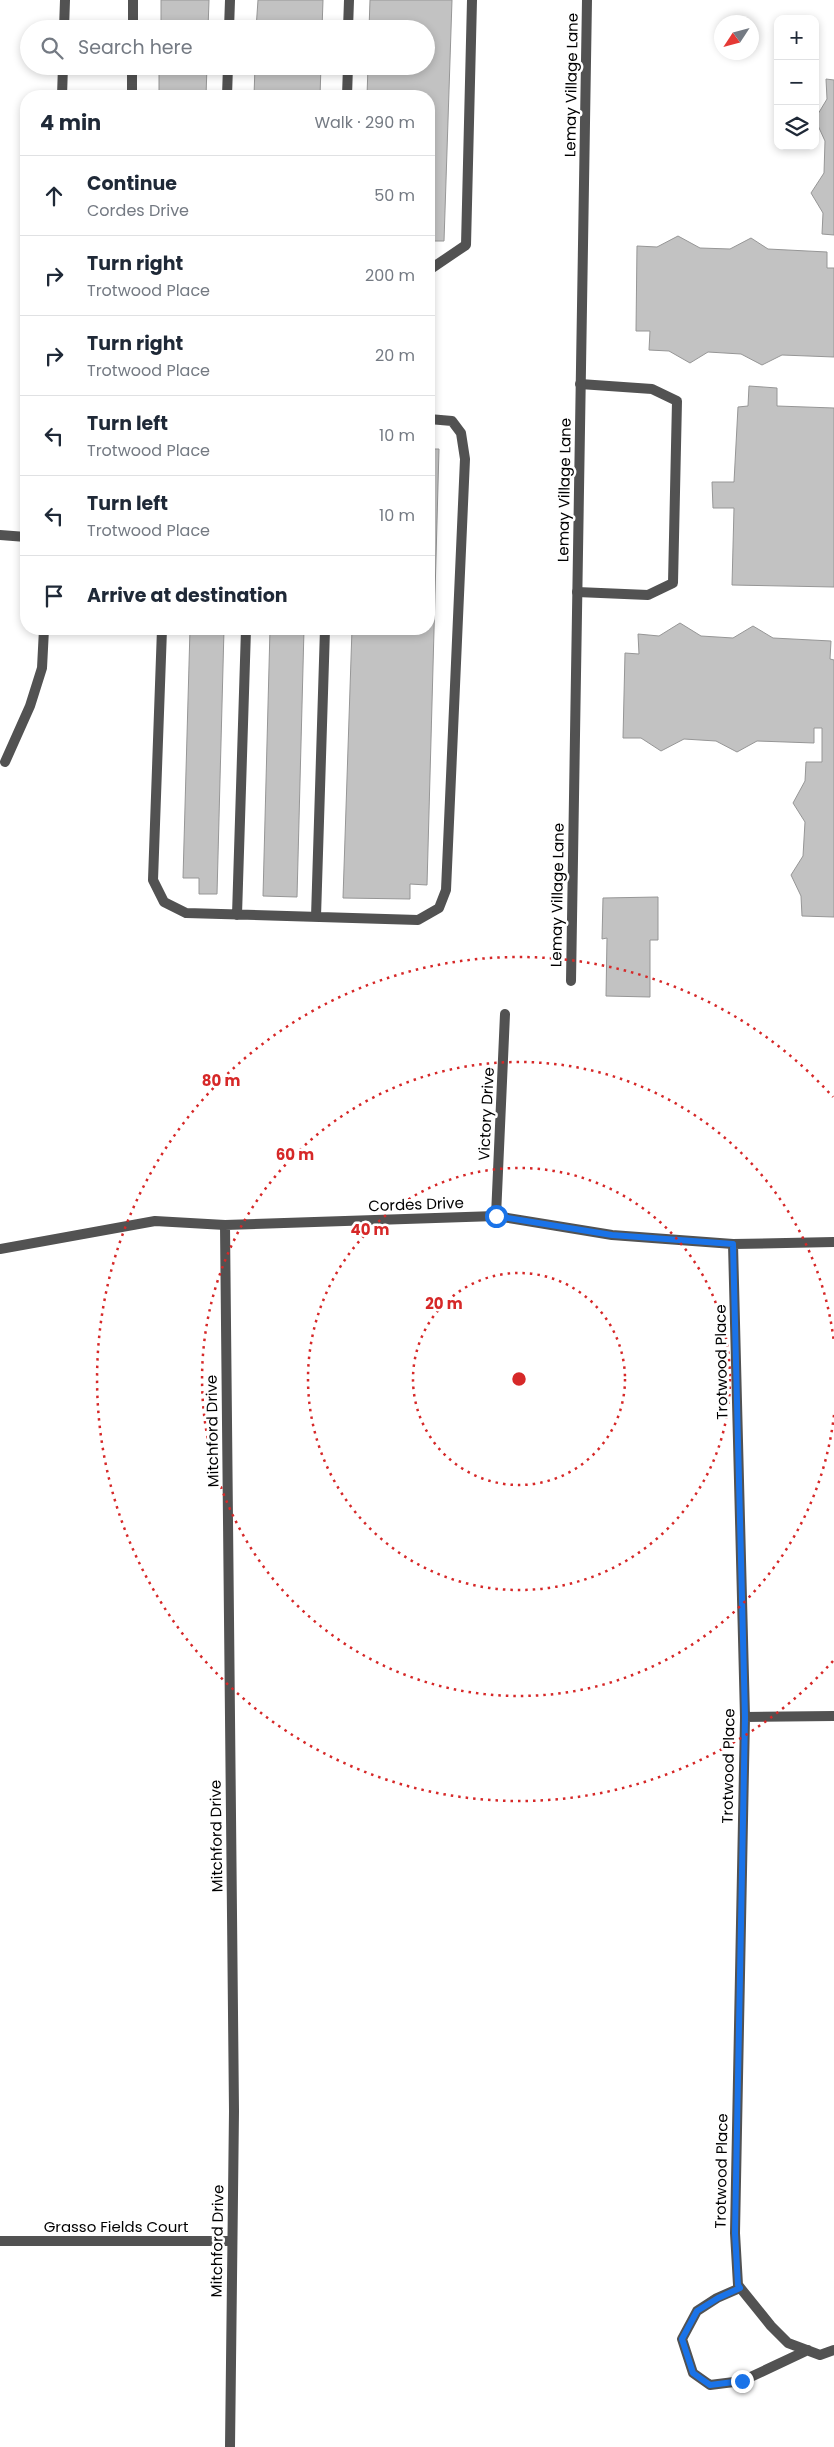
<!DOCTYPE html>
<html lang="en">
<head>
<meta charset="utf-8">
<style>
  :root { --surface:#fff; --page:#f6f6f7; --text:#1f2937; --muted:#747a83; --line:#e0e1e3 }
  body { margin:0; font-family:Poppins,sans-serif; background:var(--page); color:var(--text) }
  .controls { position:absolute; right:15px; top:15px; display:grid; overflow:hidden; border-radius:10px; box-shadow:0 2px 8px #0003 }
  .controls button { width:45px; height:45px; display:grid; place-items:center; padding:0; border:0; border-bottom:1px solid var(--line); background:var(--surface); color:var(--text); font:25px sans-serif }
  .compass { position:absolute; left:714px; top:15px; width:45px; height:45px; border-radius:50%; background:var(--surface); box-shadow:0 2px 8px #0003; rotate:234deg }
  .stop { position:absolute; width:15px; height:15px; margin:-11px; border:4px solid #1a73e8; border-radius:50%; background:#fff }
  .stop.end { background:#1a73e8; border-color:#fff; box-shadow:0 1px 5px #0008 }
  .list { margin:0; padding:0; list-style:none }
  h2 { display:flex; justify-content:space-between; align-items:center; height:65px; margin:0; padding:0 20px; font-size:21px }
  h2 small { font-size:16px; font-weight:400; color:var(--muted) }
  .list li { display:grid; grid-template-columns:32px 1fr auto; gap:15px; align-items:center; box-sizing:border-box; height:80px; padding:0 20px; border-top:1px solid var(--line) }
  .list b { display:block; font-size:19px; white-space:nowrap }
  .list p { margin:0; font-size:16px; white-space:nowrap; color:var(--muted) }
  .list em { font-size:16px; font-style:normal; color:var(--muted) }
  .icon { flex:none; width:28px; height:28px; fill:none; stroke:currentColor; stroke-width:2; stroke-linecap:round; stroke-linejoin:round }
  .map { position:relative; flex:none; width:834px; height:2447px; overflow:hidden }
  .search { position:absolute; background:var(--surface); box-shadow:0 2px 8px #0003; left:20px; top:20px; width:415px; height:55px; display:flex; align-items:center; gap:12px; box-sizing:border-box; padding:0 18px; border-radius:28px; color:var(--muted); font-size:19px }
  .panel { position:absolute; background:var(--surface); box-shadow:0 2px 8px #0003; left:20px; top:90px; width:415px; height:545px; border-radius:20px }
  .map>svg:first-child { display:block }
  .building { fill:#c2c2c2; stroke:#969696 }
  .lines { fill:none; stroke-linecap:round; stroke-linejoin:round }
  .lane { stroke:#525252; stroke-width:10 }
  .street { stroke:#525252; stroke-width:10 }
  .route { stroke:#1a73e8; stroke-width:6 }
  .ring { fill:none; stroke:#d62828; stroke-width:2.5; stroke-dasharray:2.5 5 }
  .labels { text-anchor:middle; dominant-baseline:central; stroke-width:5; stroke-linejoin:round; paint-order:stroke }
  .street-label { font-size:15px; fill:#000; stroke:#fff }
  .centre { fill:#d62828; stroke:#fff; stroke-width:2.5 }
  .ring-label { font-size:15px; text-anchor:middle; font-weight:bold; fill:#d62828; stroke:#fff; stroke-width:5; stroke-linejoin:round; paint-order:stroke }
</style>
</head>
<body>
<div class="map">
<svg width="834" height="2447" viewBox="0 0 834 2447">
  <rect width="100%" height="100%" fill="#fff"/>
  <path class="building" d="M161 0H209L208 29H161Z
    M258 0H323L322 29H256Z
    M370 0H452L444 241H429V96H367L368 66H426V29H369Z
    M159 66H207L206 96H159Z
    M255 66H321L320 96H254Z
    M826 79 834 80V235L822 234 823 213 811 193 824 173 825 141 815 119 827 99Z
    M678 236 700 248 730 249 751 238 768 249 827 252V268H834V357L782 355 762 365 741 354 708 352 690 363 669 351 649 350 650 331H636L637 246 657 247Z
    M749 386 777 388V406L834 408V587L732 585 734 508H713L712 482H734L738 407 748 406Z
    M429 449H439L427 885 410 884V899L343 898 352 629H429Z
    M680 623 701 636 733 638 753 626 773 638 831 641 830 659 834 660V917L802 916 801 896 791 875 803 856 805 822 793 803 805 781 806 762H822V728H814V743L757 741 737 752 716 741 684 739 661 751 641 738H623L625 653 639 654 638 634 659 636Z
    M190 629H224L217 894H199V878H183Z
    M270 629H304L297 897 263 896Z
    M658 897V940H650V997L606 996 607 938 602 939 603 898Z"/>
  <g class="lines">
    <path class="lane" d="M133 29V0
      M229 29 230 0
      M348 29 349 0
      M132 96V66
      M227 96 228 66
      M347 96 348 66
      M429 270 466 245 472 0
      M0 535 26 537
      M577 592 648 595 673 583 677 401 652 389 580 384
      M162 629 153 880 164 902 186 913 418 920 439 908 446 890 465 459 461 433 452 421 429 419
      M237 915 246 629
      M316 917 325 629"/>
    <path class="street" d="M64 29 65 0
      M62 96 63 66
      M5 762 30 706 42 668 44 629
      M571 981 587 0
      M496 1216 505 1014
      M225 1225 234 2111 230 2447
      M733 1244 745 1717 735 2233 738 2285 771 2326 788 2343 820 2355 834 2350
      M0 1249 155 1221 225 1225 496 1216 612 1235 733 1244 834 1242
      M745 1717 834 1716
      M0 2241H232
      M740 2288 717 2298 697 2311 682 2339 693 2373 710 2385 742 2381 808 2350"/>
  </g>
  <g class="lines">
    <path class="route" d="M496 1216 612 1235 733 1244 745 1717 735 2233 738 2285 740 2288 718 2298 697 2311 682 2339 693 2373 710 2385 742 2381"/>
  </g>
  <g class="ring">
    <circle cx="519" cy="1379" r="106"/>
    <circle cx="519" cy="1379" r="211"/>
    <path d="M834 1415A317 317 0 1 1 834 1343"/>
    <path d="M833 1661A422 422 0 1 1 833 1097"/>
  </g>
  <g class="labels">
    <g class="street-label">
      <text transform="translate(571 85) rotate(-89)">Lemay Village Lane</text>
      <text transform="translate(564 490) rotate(-89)">Lemay Village Lane</text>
      <text transform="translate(557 895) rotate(-89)">Lemay Village Lane</text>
      <text transform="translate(486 1114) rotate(-87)">Victory Drive</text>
      <text transform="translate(416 1204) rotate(-2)">Cordes Drive</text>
      <text transform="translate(721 1362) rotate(-91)">Trotwood Place</text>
      <text transform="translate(212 1431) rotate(-91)">Mitchford Drive</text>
      <text transform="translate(728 1766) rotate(-89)">Trotwood Place</text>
      <text transform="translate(216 1836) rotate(-91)">Mitchford Drive</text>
      <text transform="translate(721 2171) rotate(-89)">Trotwood Place</text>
      <text x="116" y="2226">Grasso Fields Court</text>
      <text transform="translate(217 2241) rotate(-89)">Mitchford Drive</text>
    </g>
  </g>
  <circle cx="519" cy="1379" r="8" class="centre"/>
  <g class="ring-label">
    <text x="221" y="1086">80 m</text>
    <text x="295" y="1160">60 m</text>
    <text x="370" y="1235">40 m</text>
    <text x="444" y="1309">20 m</text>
  </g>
</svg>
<div class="controls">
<button>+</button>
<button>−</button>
<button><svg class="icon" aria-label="layers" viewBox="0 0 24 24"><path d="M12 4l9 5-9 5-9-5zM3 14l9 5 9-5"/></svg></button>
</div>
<svg class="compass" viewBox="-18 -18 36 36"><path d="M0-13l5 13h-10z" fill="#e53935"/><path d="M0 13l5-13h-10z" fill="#747a83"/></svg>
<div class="stop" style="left:496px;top:1216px"></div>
<div class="stop end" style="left:742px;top:2381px"></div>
<div class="search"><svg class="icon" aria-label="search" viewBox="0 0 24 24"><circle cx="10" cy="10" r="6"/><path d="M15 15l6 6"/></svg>Search here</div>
<section class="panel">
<h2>4 min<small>Walk · 290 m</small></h2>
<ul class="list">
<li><svg class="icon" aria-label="ahead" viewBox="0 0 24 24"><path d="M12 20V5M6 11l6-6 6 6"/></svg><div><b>Continue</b><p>Cordes Drive</p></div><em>50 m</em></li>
<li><svg class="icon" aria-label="right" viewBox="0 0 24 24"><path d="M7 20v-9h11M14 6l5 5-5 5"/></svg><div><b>Turn right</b><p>Trotwood Place</p></div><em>200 m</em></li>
<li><svg class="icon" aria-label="right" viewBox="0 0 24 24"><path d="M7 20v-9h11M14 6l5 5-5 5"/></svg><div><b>Turn right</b><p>Trotwood Place</p></div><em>20 m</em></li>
<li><svg class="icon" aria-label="left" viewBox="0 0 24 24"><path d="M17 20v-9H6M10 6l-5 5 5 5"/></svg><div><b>Turn left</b><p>Trotwood Place</p></div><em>10 m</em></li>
<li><svg class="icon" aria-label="left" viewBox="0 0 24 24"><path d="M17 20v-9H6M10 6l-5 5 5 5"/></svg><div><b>Turn left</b><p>Trotwood Place</p></div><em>10 m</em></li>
<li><svg class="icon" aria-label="arrive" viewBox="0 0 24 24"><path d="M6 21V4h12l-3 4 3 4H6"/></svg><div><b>Arrive at destination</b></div></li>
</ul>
</section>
</div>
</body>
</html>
